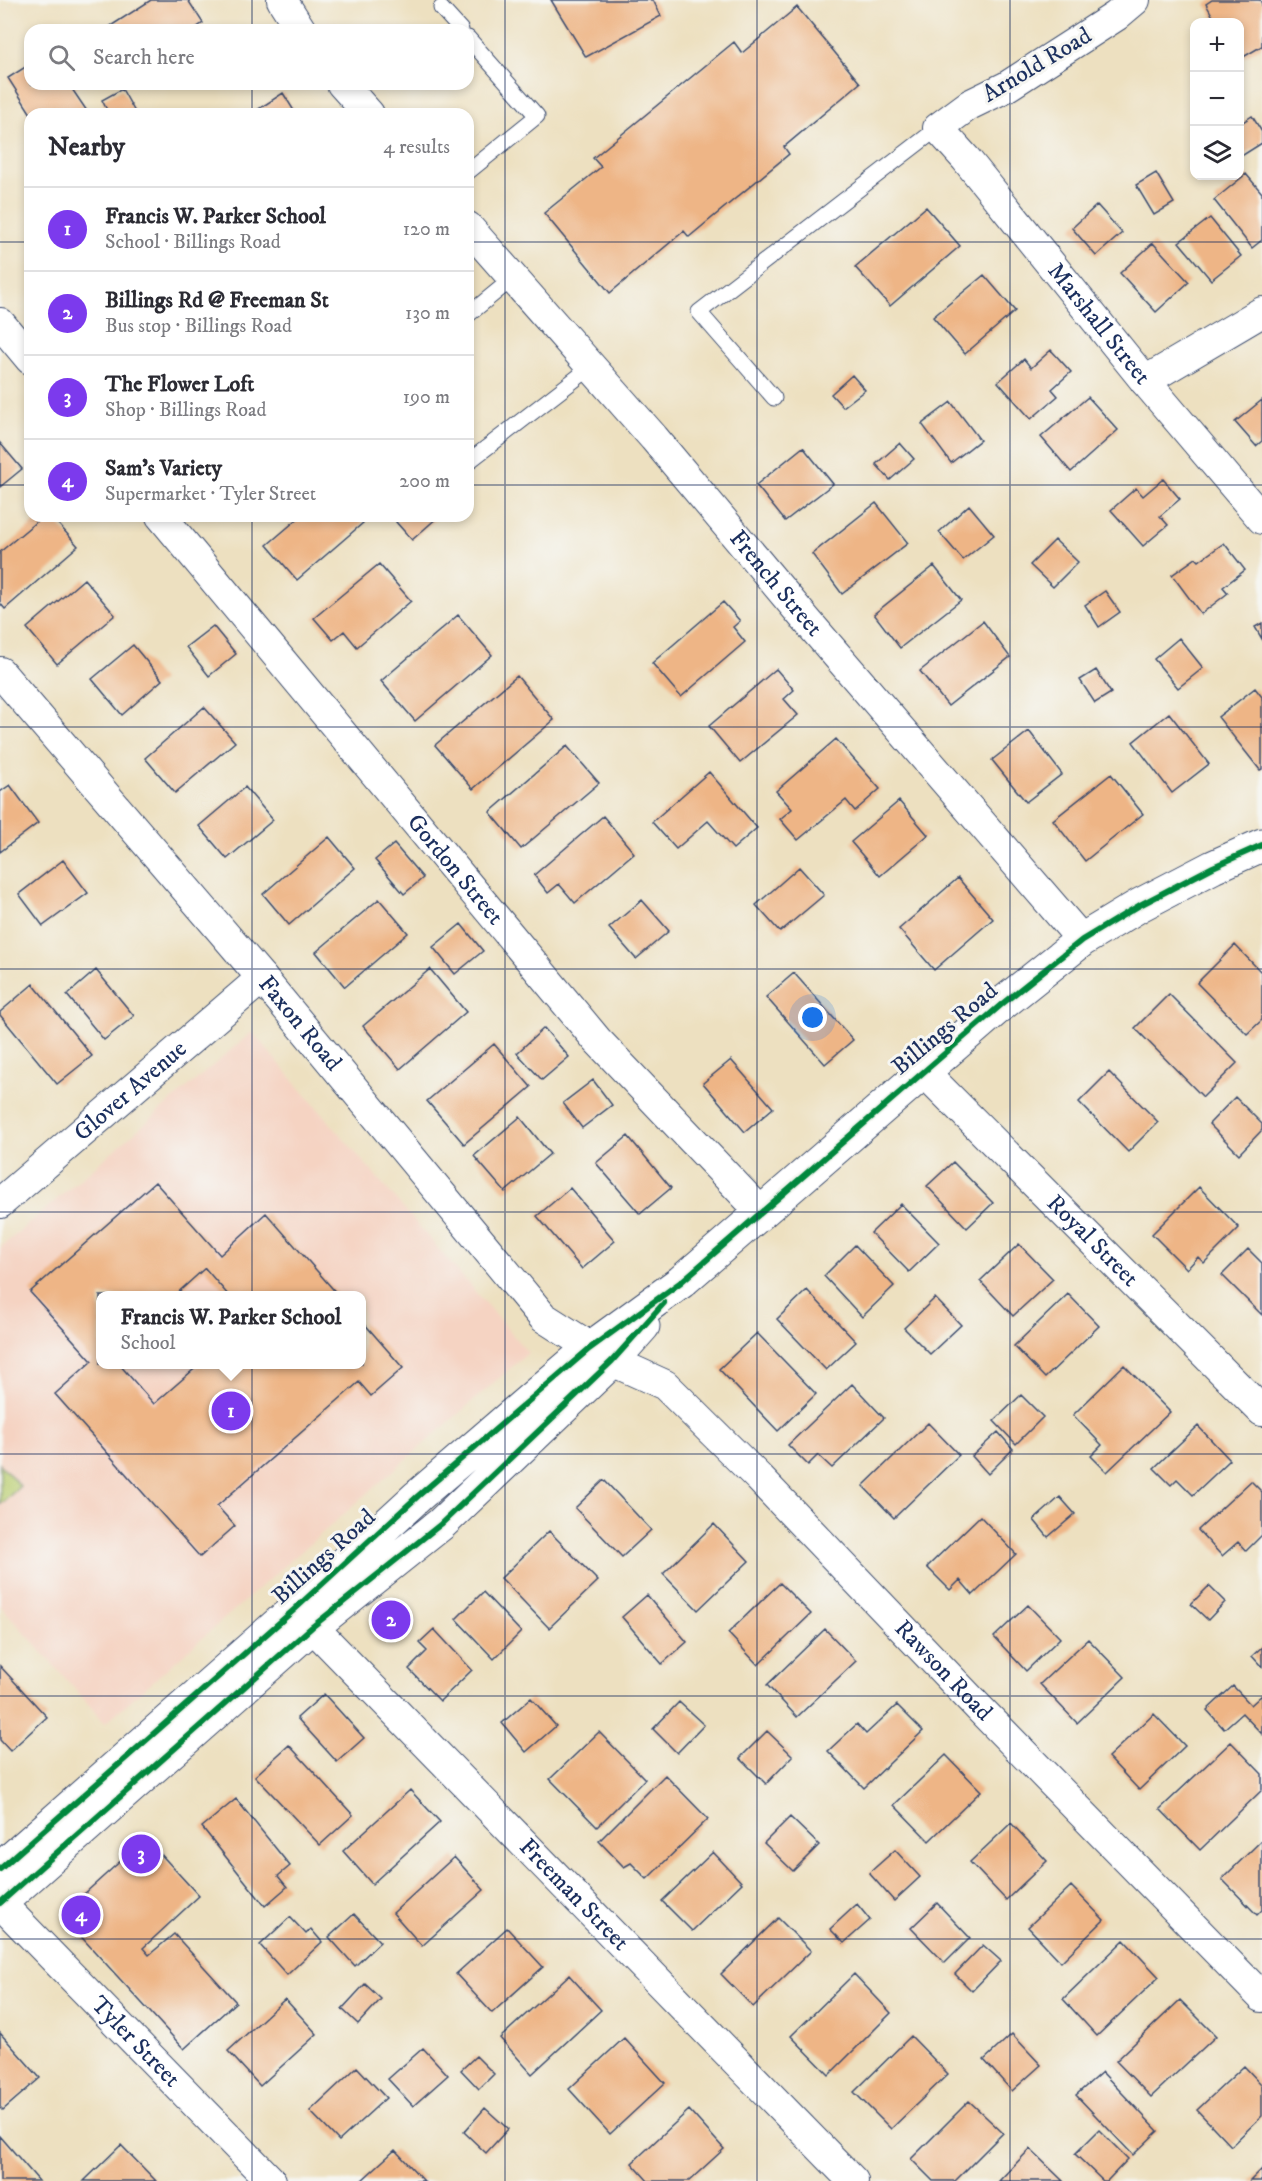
<!DOCTYPE html>
<html lang="en">
<head>
<meta charset="utf-8">
<style>
  :root { --surface:#fff; --page:#f7f7f7; --text:#2b2b33; --muted:#7c7c81; --line:#e1e1e2; --accent:#7c3aed }
  body { margin:0; font-family:"IM FELL DW Pica",serif; background:var(--page); color:var(--text) }
  .controls { position:absolute; right:18px; top:18px; display:grid; overflow:hidden; border-radius:12px; box-shadow:0 3px 9px #0003 }
  .controls button { width:54px; height:54px; display:grid; place-items:center; padding:0; border:0; border-bottom:2px solid var(--line); background:var(--surface); color:var(--text); font:30px sans-serif }
  .you { position:absolute; left:813px; top:1018px; width:21px; height:21px; margin:-15px; border:4px solid #fff; border-radius:50%; background:#1a73e8; box-shadow:0 0 0 9px #1a73e833 }
  .badge { display:grid; place-items:center; width:39px; height:39px; border-radius:50%; background:var(--accent); color:#fff; font-size:20px; font-weight:700 }
  .pin { position:absolute; translate:-50% -50%; border:3px solid #fff; box-shadow:0 2px 6px #0006 }
  .popup { position:absolute; left:96px; top:1291px; width:270px; height:78px; box-sizing:border-box; display:grid; place-content:center; border-radius:12px; background:var(--surface); filter:drop-shadow(0 2px 4px #0005); font-size:20px; white-space:nowrap; color:var(--muted) }
  .popup b { font-size:22px; color:var(--text) }
  .popup::after { content:''; position:absolute; left:50%; top:100%; margin-left:-12px; border:12px solid transparent; border-top-color:var(--surface) }
  .list { margin:0; padding:0; list-style:none }
  h2 { display:flex; justify-content:space-between; align-items:center; height:78px; margin:0; padding:0 24px; font-size:26px }
  h2 small { font-size:20px; font-weight:400; color:var(--muted) }
  .list li { display:grid; grid-template-columns:39px 1fr auto; gap:18px; align-items:center; box-sizing:border-box; height:84px; padding:0 24px; border-top:2px solid var(--line) }
  .list b { display:block; font-size:22px; white-space:nowrap }
  .list p { margin:0; font-size:20px; white-space:nowrap; color:var(--muted) }
  .list em { font-size:20px; font-style:normal; color:var(--muted) }
  .icon { flex:none; width:33px; height:33px; fill:none; stroke:currentColor; stroke-width:2; stroke-linecap:round; stroke-linejoin:round }
  .map { position:relative; flex:none; width:1262px; height:2181px; overflow:hidden }
  .search { position:absolute; background:var(--surface); box-shadow:0 3px 9px #0003; left:24px; top:24px; width:450px; height:66px; display:flex; align-items:center; gap:15px; box-sizing:border-box; padding:0 21px; border-radius:18px; color:var(--muted); font-size:22px }
  .panel { position:absolute; background:var(--surface); box-shadow:0 3px 9px #0003; left:24px; top:108px; width:450px; height:414px; border-radius:18px }
  .map>svg:first-child { display:block }
  .built { fill:#f5d3c2; fill-rule:evenodd }
  .green { fill:#bbcf73; stroke:#6b7f68; stroke-width:1.5 }
  .building { fill:#eeb586 }
  .lines { fill:none; stroke-linecap:round; stroke-linejoin:round }
  .lane-casing { stroke:#3a4a6d; stroke-width:17 }
  .street-casing { stroke:#3a4a6d; stroke-width:32 }
  .secondary-casing { stroke:#3a4a6d; stroke-width:35 }
  .lane { stroke:#fff; stroke-width:15 }
  .street { stroke:#fff; stroke-width:30 }
  .secondary { stroke:#fff; stroke-width:33 }
  .cycleway-casing { stroke:#f6f6f2; stroke-width:10 }
  .cycleway { stroke:#00873e; stroke-width:6 }
  .grid { fill:none; stroke:#1b2f5e; stroke-width:1.5; stroke-opacity:0.55 }
  .labels { text-anchor:middle; dominant-baseline:central; stroke-width:6; stroke-linejoin:round; paint-order:stroke }
  .street-label { font-size:24px; fill:#1b2f5e; stroke:#f6f6f2 }
</style>
</head>
<body>
<div class="map">
<svg width="1262" height="2181" viewBox="0 0 1262 2181">
  <rect width="100%" height="100%" fill="#f6f6f2"/>
  <filter id="ink" filterUnits="userSpaceOnUse"><feTurbulence type="fractalNoise" baseFrequency=".0167" numOctaves="2"/><feDisplacementMap in="SourceGraphic" scale="12" xChannelSelector="R" yChannelSelector="G"/><feConvolveMatrix kernelMatrix="1 2 1 2 8 2 1 2 1" color-interpolation-filters="sRGB"/></filter>
  <filter id="wash" filterUnits="userSpaceOnUse"><feTurbulence type="fractalNoise" baseFrequency=".008" numOctaves="4" result="noise"/><feDisplacementMap in="SourceGraphic" scale="24" xChannelSelector="R" yChannelSelector="G"/><feGaussianBlur stdDeviation="1.35" result="paint"/><feColorMatrix in="noise" values="0 0 0 0 0 0 0 0 0 0 0 0 0 0 0 0 0 1.4 0 .05"/><feComposite in="paint" operator="in"/></filter>
  <g filter="url(#wash)">
    <rect width="100%" height="100%" fill="#ede0c0"/>
    <path class="built" d="M252 1032 528 1353 105 1723 0 1605V1248ZM100 1296H362V1364H100Z"/>
    <path class="green" d="M0 1464 20 1486 0 1505Z"/>
    <g id="blocks">
      <path class="building" d="M151 0H188L203 23 193 30H111L109 27Z
        M551 0H653L661 16 586 57Z
        M1212 0H1260L1262 4V46L1240 59V22H1216L1206 4Z
        M797 7 860 83 784 147 789 154 689 237 684 231 610 293 544 213 601 167 593 158 734 42 742 53Z
        M30 64V84H80L72 89 89 114H31L8 78Z
        M122 89 136 114H109L102 100Z
        M283 93 296 114H251Z
        M1252 116 1262 132V143L1240 157V124Z
        M1156 173 1174 203 1154 215 1136 185Z
        M1246 174 1262 193V240L1252 248 1214 200Z
        M1097 205 1122 233 1096 256 1072 228Z
        M926 207 960 246 890 306 855 267Z
        M1210 218 1241 256 1211 280 1179 242Z
        M1153 243 1189 282 1156 312 1120 273Z
        M984 275 1015 311 965 354 933 317Z
        M1051 350 1071 372 1052 389 1058 396 1031 419 998 382 1024 359 1031 368Z
        M852 375 865 390 843 407 831 394Z
        M1088 397 1118 430 1071 472 1041 437Z
        M1262 400V441L1256 446 1235 422Z
        M951 402 980 440 951 463 922 424Z
        M0 443 22 469 0 487Z
        M900 443 914 459 890 480 876 464Z
        M803 447 833 484 785 521 756 485Z
        M1163 479 1180 499 1160 516 1168 525 1143 546 1111 510 1136 488 1143 496Z
        M876 503 908 543 842 594 812 554Z
        M969 505 994 535 963 560 939 532Z
        M43 516H51L78 546 5 609 0 603V552Z
        M301 516H357L363 523 297 580 267 545Z
        M403 516H439L412 540 396 522Z
        M1055 540 1078 562 1053 587 1030 565Z
        M1224 543 1245 570 1223 587 1228 593 1201 614 1172 575 1196 558 1199 561Z
        M379 564 411 601 357 647 344 631 333 640 314 618Z
        M934 566 961 600 900 648 874 614Z
        M84 579 115 615 57 664 27 628Z
        M1105 591 1120 612 1099 627 1085 605Z
        M723 602 740 621 733 627 745 642 681 697 652 663Z
        M458 615 492 655 415 721 381 681Z
        M983 621 1010 657 948 706 920 671Z
        M1262 623V639L1255 627Z
        M213 626 236 654 209 676 186 647Z
        M1179 638 1203 668 1178 688 1154 659Z
        M133 645 162 680 122 715 92 679Z
        M776 669 794 690 784 699 798 715 740 763 709 726Z
        M1096 670 1111 693 1095 703 1080 680Z
        M517 676 554 720 473 789 435 745Z
        M1255 688 1262 697V769L1260 770 1218 717Z
        M204 707 235 742 175 793 145 758Z
        M1169 713 1209 764 1172 793 1133 742Z
        M1029 731 1062 774 1026 802 992 760Z
        M836 739 880 789 855 811 846 800 798 840 780 819 792 809 776 791Z
        M567 746 599 783 521 849 490 812Z
        M709 772 757 828 733 849 708 821 676 849 652 822Z
        M1111 774 1143 814 1085 861 1053 820Z
        M10 785 38 823 0 852V792Z
        M245 787 273 820 227 859 199 826Z
        M899 801 928 835 880 876 851 842Z
        M603 816 634 853 575 903 559 884 548 893 534 875Z
        M329 837 355 868 289 925 263 894Z
        M394 844 423 878 404 894 375 860Z
        M63 860 88 893 43 926 19 894Z
        M799 867 824 895 780 932 756 905Z
        M958 878 993 919 934 970 899 929Z
        M379 899 408 933 345 987 316 952Z
        M642 900 669 931 636 959 609 928Z
        M461 924 483 951 455 974 433 947Z
        M1235 945 1262 973V1020L1247 1034 1197 983Z
        M430 969 466 1012 400 1069 363 1026Z
        M96 970 134 1016 104 1040 67 995Z
        M794 973 853 1040 825 1064 766 997Z
        M33 984 92 1056 57 1084 0 1015V1012Z
        M1169 994 1237 1063 1203 1097 1135 1028Z
        M544 1028 569 1057 542 1080 517 1053Z
        M494 1044 531 1087 464 1144 427 1101Z
        M731 1060 773 1108 745 1132 703 1083Z
        M1109 1072 1158 1122 1128 1152 1079 1102Z
        M593 1080 612 1105 582 1128 563 1103Z
        M1235 1097 1262 1124V1130L1239 1154 1209 1124Z
        M520 1117 550 1154 505 1192 474 1156Z
        M628 1136 671 1188 640 1214 596 1163Z
        M953 1162 993 1203 967 1228 927 1186Z
        M155 1182 220 1255 266 1213 339 1296H229L205 1268 174 1296H100V1364H119L154 1404 200 1364H362V1321L403 1368 371 1396 359 1382 217 1506 235 1526 200 1557 55 1394 92 1361 30 1292Z
        M1199 1187 1239 1228 1204 1263 1198 1257 1187 1269 1152 1234Z
        M570 1188 615 1241 582 1269 537 1216Z
        M901 1204 939 1243 909 1272 871 1233Z
        M1019 1244 1053 1279 1013 1316 980 1281Z
        M855 1245 894 1286 862 1317 824 1276Z
        M1248 1249 1262 1263V1315L1222 1275Z
        M807 1290 856 1342 826 1370 777 1319Z
        M1068 1294 1099 1326 1045 1378 1014 1346Z
        M935 1298 961 1325 930 1354 904 1328Z
        M757 1333 816 1394 778 1431 719 1369Z
        M1124 1365 1170 1412 1107 1472 1091 1456 1102 1445 1073 1415Z
        M852 1384 884 1418 832 1468 818 1455 808 1465 788 1445Z
        M1021 1395 1043 1417 1016 1444 994 1421Z
        M928 1423 959 1455 894 1518 863 1486Z
        M1198 1426 1230 1460 1193 1495 1177 1479 1171 1485 1154 1468Z
        M998 1432 1013 1449 988 1474 972 1456Z
        M604 1480 651 1530 622 1557 575 1508Z
        M1251 1481 1262 1492V1535L1246 1551 1238 1542 1222 1556 1198 1530Z
        M1060 1497 1075 1514 1048 1537 1034 1520Z
        M980 1516 1016 1554 973 1595 960 1580 950 1590 927 1567Z
        M714 1524 749 1561 698 1610 663 1574Z
        M549 1531 598 1581 549 1628 501 1578Z
        M780 1583 811 1614 758 1665 728 1633Z
        M1209 1586 1225 1602 1208 1620 1191 1604Z
        M483 1592 521 1632 494 1659 456 1619Z
        M647 1595 687 1642 662 1664 622 1617Z
        M1028 1605 1060 1638 1026 1671 994 1637Z
        M434 1629 472 1670 440 1701 409 1669 427 1651 419 1643Z
        M825 1629 856 1661 797 1717 767 1685Z
        M1088 1639 1125 1677 1077 1723 1040 1684Z
        M1262 1647V1667L1252 1656Z
        M0 1666 47 1717 10 1751 0 1740Z
        M1233 1686 1251 1705 1262 1695V1734L1242 1713 1224 1729 1207 1710Z
        M324 1694 364 1738 337 1762 297 1718Z
        M531 1698 556 1726 526 1752 502 1723Z
        M679 1702 704 1725 677 1753 653 1729Z
        M897 1705 923 1731 864 1788 828 1751 857 1724 866 1734Z
        M1154 1714 1185 1746 1139 1790 1108 1757Z
        M767 1731 793 1756 766 1784 740 1758Z
        M599 1732 645 1779 597 1827 550 1779Z
        M1231 1742 1262 1774V1790L1200 1850 1160 1809Z
        M289 1745 353 1815 320 1845 255 1776Z
        M946 1755 981 1791 929 1841 894 1805Z
        M665 1775 708 1819 647 1879 631 1863 624 1867 599 1841Z
        M410 1790 440 1822 372 1884 343 1851Z
        M236 1799 290 1866 278 1876 287 1887 265 1906 202 1827Z
        M790 1817 819 1845 793 1871 764 1843Z
        M1011 1823 1047 1861 1006 1900 970 1862Z
        M146 1838 199 1896 143 1948 149 1955 174 1934 236 2002 184 2049 74 1929 73 1904Z
        M1262 1840V1910L1257 1915 1222 1879Z
        M895 1850 920 1877 894 1901 869 1873Z
        M713 1852 742 1883 692 1931 662 1901Z
        M454 1857 484 1890 422 1946 393 1913Z
        M1071 1886 1104 1920 1061 1962 1028 1927Z
        M937 1903 970 1938 945 1963 911 1928Z
        M857 1904 870 1920 844 1943 830 1929Z
        M354 1914 380 1942 355 1966 329 1937Z
        M290 1917 306 1934 311 1929 322 1942 287 1975 260 1945Z
        M778 1918 811 1951 753 2007 721 1974Z
        M507 1928 543 1967 492 2013 456 1974Z
        M1124 1940 1159 1977 1097 2036 1063 1999Z
        M983 1945 1001 1961 972 1991 955 1974Z
        M854 1974 891 2013 829 2075 791 2036Z
        M569 1975 601 2010 532 2074 500 2038Z
        M365 1984 381 1999 358 2024 342 2009Z
        M285 1999 317 2034 260 2086 228 2051Z
        M1180 2000 1216 2036 1151 2097 1116 2061Z
        M0 2033 40 2078 3 2110 0 2107Z
        M1012 2034 1041 2065 1012 2091 984 2060Z
        M911 2036 948 2074 891 2129 854 2092Z
        M624 2038 665 2083 610 2134 569 2089Z
        M423 2048 448 2075 413 2106 388 2079Z
        M476 2056 494 2074 479 2089 461 2070Z
        M1244 2066 1262 2085V2116L1231 2146 1197 2110Z
        M357 2067 386 2098 339 2141 310 2111Z
        M1102 2072 1158 2131 1133 2155 1076 2095Z
        M969 2101 1003 2133 955 2181H933L911 2159Z
        M485 2108 508 2129 486 2153 464 2132Z
        M689 2110 724 2149 689 2181H648L632 2163Z
        M1099 2130 1128 2159 1107 2181H1103L1075 2154Z
        M0 2136 39 2181H0Z
        M121 2145 156 2181H84Z
        M1030 2149 1063 2181H999Z
        M395 2150 424 2181H361Z
        M1262 2169V2181H1250Z"/>
    </g>
  </g>
  <g filter="url(#ink)">
    <use href="#blocks" fill-opacity="0" stroke="#3a4a6d" stroke-width="1.5"/>
    <g class="lines">
      <g class="lane-casing">
        <path id="lane" d="M441 8 461 30
          M468 38 537 116 468 172
          M468 315 513 278
          M774 398 699 312 938 128
          M468 462 591 367"/>
      </g>
      <g class="street-casing">
        <g id="street">
          <path d="M282 0 301 30"/>
          <path id="s1" d="M1135 0 1116 16 1006 87 969 105 938 128 966 159 1145 381 1262 519"/>
          <path d="M342 84 369 114"/>
          <path id="s2" d="M468 227 654 438 802 615 1082 940"/>
          <path d="M0 323 30 359"/>
          <path d="M1145 381 1262 312"/>
          <path id="s3" d="M161 516 597 1040 761 1212"/>
          <path id="s4" d="M0 672 262 978 543 1317 612 1361 665 1385 759 1478 979 1708 1262 1997"/>
          <path id="s5" d="M923 1071 1262 1411"/>
          <path id="s6" d="M0 1203 262 978"/>
          <path id="s7" d="M296 1610 853 2181"/>
          <path id="s8" d="M0 1903 271 2181"/>
        </g>
      </g>
      <g class="secondary-casing">
        <path id="secondary" d="M0 1869 295 1609 418 1496 589 1349 681 1282 1002 1004 1082 940 1140 905 1213 867 1262 845
          M0 1903 312 1627 441 1524 612 1361 643 1326"/>
      </g>
      <use href="#lane" class="lane"/>
      <use href="#street" class="street"/>
      <use href="#secondary" class="secondary"/>
      <g class="cycleway-casing">
        <path id="cycleway" d="M0 1869 295 1609 418 1496 589 1349 681 1282 1002 1004 1082 940 1140 905 1213 867 1262 845
          M0 1903 312 1627 441 1524 612 1361 664 1303"/>
      </g>
      <use href="#cycleway" class="cycleway"/>
    </g>
  </g>
  <path class="grid" d="M252 0V30M505 0V2181M757 0V2181M1010 0V2181M252 84V114M0 242H30M468 242H1262M0 485H30M468 485H1262M252 516V2181M0 727H1262M0 969H1262M0 1212H1262M0 1454H1262M0 1696H1262M0 1939H1262"/>
  <g class="labels">
    <g class="street-label">
      <text transform="translate(1037 65) rotate(-31)">Arnold Road</text>
      <text stroke="none"><textPath href="#s1" startOffset="489">Marshall Street</textPath></text>
      <text stroke="none"><textPath href="#s2" startOffset="471">French Street</textPath></text>
      <text stroke="none"><textPath href="#s3" startOffset="460">Gordon Street</textPath></text>
      <text stroke="none"><textPath href="#s4" startOffset="462">Faxon Road</textPath></text>
      <text transform="translate(945 1029) rotate(-40)">Billings Road</text>
      <text stroke="none"><textPath href="#s6" startOffset="172">Glover Avenue</textPath></text>
      <text stroke="none"><textPath href="#s5" startOffset="240">Royal Street</textPath></text>
      <text transform="translate(324 1557) rotate(-42)">Billings Road</text>
      <text stroke="none"><textPath href="#s4" startOffset="1382">Rawson Road</textPath></text>
      <text stroke="none"><textPath href="#s7" startOffset="398">Freeman Street</textPath></text>
      <text stroke="none"><textPath href="#s8" startOffset="194">Tyler Street</textPath></text>
    </g>
  </g>
</svg>
<div class="controls">
<button>+</button>
<button>−</button>
<button><svg class="icon" aria-label="layers" viewBox="0 0 24 24"><path d="M12 4l9 5-9 5-9-5zM3 14l9 5 9-5"/></svg></button>
</div>
<div class="you"></div>
<div class="pin badge" style="left:231px;top:1411px">1</div>
<div class="popup"><b>Francis W. Parker School</b>School</div>
<div class="pin badge" style="left:391px;top:1620px">2</div>
<div class="pin badge" style="left:141px;top:1854px">3</div>
<div class="pin badge" style="left:81px;top:1915px">4</div>
<div class="search"><svg class="icon" aria-label="search" viewBox="0 0 24 24"><circle cx="10" cy="10" r="6"/><path d="M15 15l6 6"/></svg>Search here</div>
<section class="panel">
<h2>Nearby<small>4 results</small></h2>
<ul class="list">
<li><span class="badge">1</span><div><b>Francis W. Parker School</b><p>School · Billings Road</p></div><em>120 m</em></li>
<li><span class="badge">2</span><div><b>Billings Rd @ Freeman St</b><p>Bus stop · Billings Road</p></div><em>130 m</em></li>
<li><span class="badge">3</span><div><b>The Flower Loft</b><p>Shop · Billings Road</p></div><em>190 m</em></li>
<li><span class="badge">4</span><div><b>Sam's Variety</b><p>Supermarket · Tyler Street</p></div><em>200 m</em></li>
</ul>
</section>
</div>
</body>
</html>
